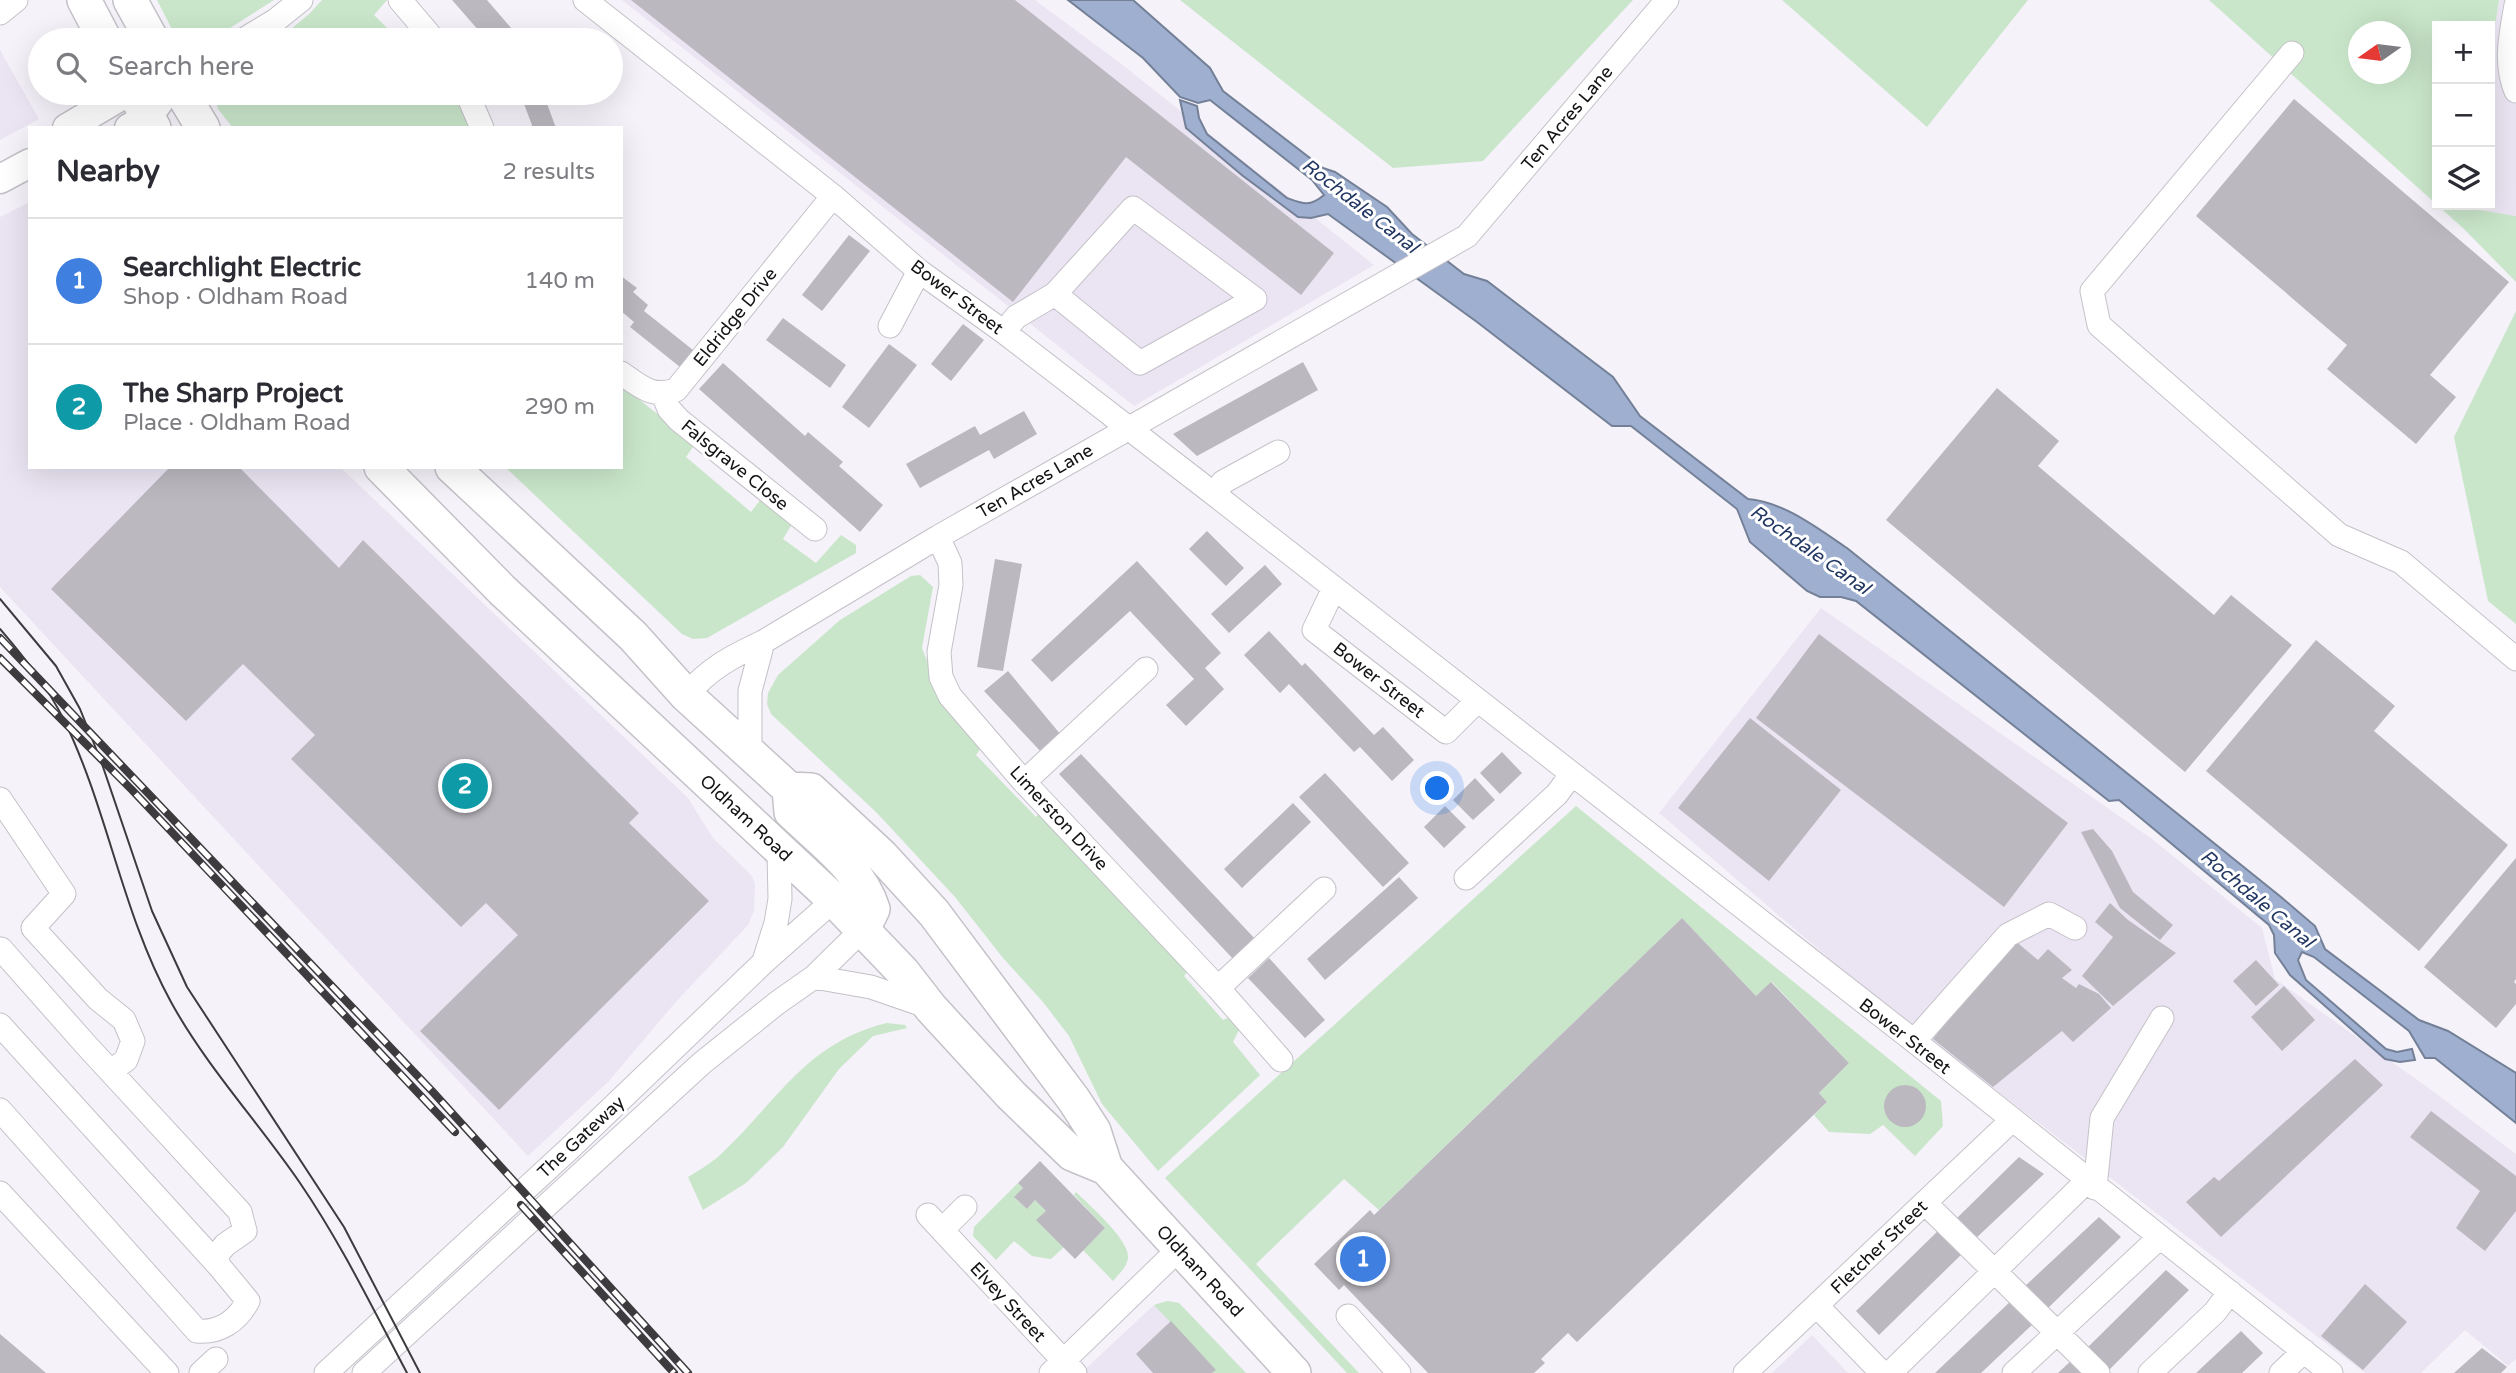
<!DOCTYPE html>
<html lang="en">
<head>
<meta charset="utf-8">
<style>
  :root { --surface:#fff; --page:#f7f7f7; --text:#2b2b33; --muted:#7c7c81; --line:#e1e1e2; --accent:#0b8043 }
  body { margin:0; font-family:"Varela Round",sans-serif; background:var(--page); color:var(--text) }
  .controls { position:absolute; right:21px; top:21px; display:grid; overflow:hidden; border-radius:0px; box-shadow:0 7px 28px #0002 }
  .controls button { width:63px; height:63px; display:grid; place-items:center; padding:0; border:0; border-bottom:2px solid var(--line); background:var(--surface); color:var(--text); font:35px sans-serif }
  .compass { position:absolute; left:2348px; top:21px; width:63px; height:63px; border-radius:50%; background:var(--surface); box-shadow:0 7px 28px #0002; rotate:256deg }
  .you { position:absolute; left:1438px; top:789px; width:24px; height:24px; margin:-18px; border:5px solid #fff; border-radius:50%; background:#1a73e8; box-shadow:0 0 0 10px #1a73e833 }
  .badge { display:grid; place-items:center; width:46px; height:46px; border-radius:50%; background:var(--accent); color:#fff; font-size:23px; font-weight:700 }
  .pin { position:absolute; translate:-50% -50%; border:4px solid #fff; box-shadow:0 2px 7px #0006 }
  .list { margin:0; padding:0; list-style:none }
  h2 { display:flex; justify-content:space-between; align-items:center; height:91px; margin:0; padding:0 28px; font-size:30px }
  h2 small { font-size:23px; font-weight:400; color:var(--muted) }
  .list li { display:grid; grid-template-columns:46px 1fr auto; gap:21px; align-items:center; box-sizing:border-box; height:126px; padding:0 28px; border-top:2px solid var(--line) }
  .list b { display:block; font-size:26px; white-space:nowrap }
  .list p { margin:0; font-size:23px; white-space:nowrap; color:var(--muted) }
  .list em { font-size:23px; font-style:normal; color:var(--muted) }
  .icon { flex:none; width:38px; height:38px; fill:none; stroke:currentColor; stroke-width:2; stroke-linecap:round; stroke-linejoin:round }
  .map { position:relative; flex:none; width:2516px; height:1373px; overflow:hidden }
  .search { position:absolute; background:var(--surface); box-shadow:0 7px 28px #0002; left:28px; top:28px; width:595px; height:77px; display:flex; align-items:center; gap:18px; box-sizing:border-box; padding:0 24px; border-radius:38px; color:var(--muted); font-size:26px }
  .panel { position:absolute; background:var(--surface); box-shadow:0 7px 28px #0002; left:28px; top:126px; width:595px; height:343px; border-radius:0px }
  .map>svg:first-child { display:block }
  .built { fill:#ebe5f3 }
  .green { fill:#c9e6ca; fill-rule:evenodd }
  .water { fill:#9eafcf; stroke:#748097; stroke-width:2 }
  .building { fill:#bbb8bf }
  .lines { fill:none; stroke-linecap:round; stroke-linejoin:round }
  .minor-casing { stroke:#c4c1c8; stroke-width:25 }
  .major-casing { stroke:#c4c1c8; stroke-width:31 }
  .highway-casing { stroke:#c4c1c8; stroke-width:36 }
  .minor { stroke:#fff; stroke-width:23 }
  .major { stroke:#fff; stroke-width:28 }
  .highway { stroke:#fff; stroke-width:33 }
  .tram { stroke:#3d3b3e; stroke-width:2 }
  .rail-casing { stroke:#3d3b3e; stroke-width:8 }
  .rail { stroke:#fff; stroke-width:5; stroke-dasharray:16; stroke-linecap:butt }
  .labels { text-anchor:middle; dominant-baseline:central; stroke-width:6; stroke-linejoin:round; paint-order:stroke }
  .street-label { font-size:18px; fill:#131214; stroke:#fff }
  .water-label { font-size:19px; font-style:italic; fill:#223762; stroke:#fff }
</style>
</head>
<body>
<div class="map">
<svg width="2516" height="1373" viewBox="0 0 2516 1373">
  <rect width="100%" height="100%" fill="#f5f2f9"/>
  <path class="built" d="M622 0H1035L1124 66 1374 265 1134 406Z
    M2499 0H2516V216L2467 208V205H2490V59Z
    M0 50 39 119 0 140Z
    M30 202V467H340L688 798 713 838 752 876 755 884 754 911 748 925 674 1004 609 1081 528 1156 0 587V217Z
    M1821 608 2152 839 2262 928 2275 979 2430 1089 2516 1154V1359L2508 1366 2465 1330 2421 1373H2365L1872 995 1659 813Z
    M1167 1301 1179 1303 1246 1373H1081L1154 1305Z
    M1812 1335 1848 1373H1772Z"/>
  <path class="green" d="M157 0H274L211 40H181L176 37Z
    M322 0H387L374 15 399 40H278L309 14Z
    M1180 0H1633L1483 161 1393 168Z
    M1782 0H2028L1927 127Z
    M2209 0H2499L2490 59V26H2437V205H2467V208L2516 216V282L2464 229ZM2358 32H2400V74H2358Z
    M213 93H456L471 128H233L218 109Z
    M2516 311V624L2488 601 2454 437Z
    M621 385 695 444 686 457 751 512 761 499 792 524 783 539 816 563 841 535 856 545V553L707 638 693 639 682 634 505 467H621Z
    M920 575 933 587 922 648 929 666 981 748 976 755 1036 817 1040 812 1189 970 1184 976 1223 1020 1232 1016 1240 1028 1233 1042 1260 1075 1158 1171 1102 1104 1069 1036 1043 1002 1003 958 955 897 876 812 771 714 767 704 768 693 778 675 840 620 911 576Z
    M1576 806 1941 1101 1943 1126 1915 1156 1883 1125 1870 1134 1829 1132 1814 1115 1827 1102 1819 1093 1849 1063 1772 982 1756 996 1682 918 1379 1210 1344 1179 1256 1264 1359 1373H1347L1165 1178Z
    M887 1023 905 1025 907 1028 873 1036 839 1069 783 1147 746 1183 703 1210 688 1177C698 1171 710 1164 719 1156 776 1103 806 1042 887 1023Z
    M1018 1183 1023 1188 1015 1198 1027 1209 1035 1200 1046 1211 1037 1220 1064 1247 1051 1259 1032 1256 1014 1241 996 1260 973 1236 974 1227Z
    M1076 1192C1089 1205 1130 1240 1128 1258 1127 1267 1119 1274 1113 1281L1083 1250 1105 1228 1074 1195Z
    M1167 1301 1179 1303 1246 1373H1212L1215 1369 1154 1305Z"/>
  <path class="water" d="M1068 0H1133L1210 68 1223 91 1323 168 1335 172 1387 207 1412 234 1464 274 1487 281 1613 377 1640 416 1748 499C1784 502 1817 528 1847 548L2281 897 2315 926 2325 949 2419 1020 2448 1031 2516 1073V1123L2435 1058H2425L2409 1031 2314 957 2302 952 2298 960 2306 980 2386 1049 2397 1052 2412 1049 2415 1060 2400 1062 2385 1059 2290 975 2275 953 2274 935 2269 925 2119 800 2109 801 1856 601 1841 597H1820L1807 591 1750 542 1737 509 1631 426H1612L1477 322 1328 214 1311 218 1298 217 1243 176 1186 128 1180 100 1197 106 1199 118 1207 134 1287 198C1303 204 1310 207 1324 195L1312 180 1210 100 1198 103 1180 97 1143 58Z"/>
  <path class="building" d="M452 0H487L512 29 499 40H487Z
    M631 0H1015L1334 253 1301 295 1126 157 1013 302Z
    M520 93H543L556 128H533Z
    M2294 99 2509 282 2430 375 2456 397 2416 444 2327 369 2347 345 2196 216Z
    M849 235 870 251 822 311 802 295Z
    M621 276 637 288 633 292 648 305 644 311 693 350 680 367 630 327 634 322 621 311Z
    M783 318 846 365 830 388 766 340Z
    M963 324 984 340 951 381 931 364Z
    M889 344 917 365 869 428 842 407Z
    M1303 362 1318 390 1197 456 1173 434Z
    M723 363 805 436 808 432 843 462 839 466 883 505 860 532 699 389Z
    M1997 388 2059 441 2038 466 2214 615 2231 595 2292 645 2185 772 1886 520Z
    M1024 411 1037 434 994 459 989 450 920 488 906 464 975 426 980 435Z
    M170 467H239L339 568 363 540 639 813 629 823 709 901 499 1110 420 1031 518 935 486 903 461 927 291 759 315 735 243 664 186 721 51 589Z
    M1207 531 1244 568 1226 586 1189 549Z
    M995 559 1022 564 1003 671 977 667Z
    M1137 561 1221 653 1205 668 1224 689 1186 726 1166 705 1194 679 1130 611 1052 682 1031 660Z
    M1265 565 1282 584 1229 633 1211 614Z
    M1269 631 1302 666 1305 663 1374 735 1383 727 1414 760 1392 781 1360 747 1354 752 1289 684 1280 693 1244 655Z
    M1819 634 2068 823 2004 907 1756 718Z
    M2316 640 2395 706 2374 731 2508 845 2419 951 2206 771Z
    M1008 671 1061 735 1042 753 984 691Z
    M1750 718 1841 790 1769 881 1678 808Z
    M1502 752 1522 773 1500 794 1480 773Z
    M1081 754 1257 941 1235 961 1059 774Z
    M1325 773 1409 863 1383 887 1299 797Z
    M1475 778 1495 800 1473 820 1453 800Z
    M1293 803 1311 822 1242 888 1224 869Z
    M1445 806 1466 827 1444 848 1424 827Z
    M2093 829 2112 851 2133 892 2173 925 2160 940 2120 908 2081 832Z
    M2516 858V979L2514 982 2516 984V1004L2496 1028 2424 967Z
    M1399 877 1418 898 1325 980 1307 959Z
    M2110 903 2128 920 2176 953 2113 1006 2082 976 2113 937 2095 922Z
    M1682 918 1756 996 1771 982 1849 1063 1819 1093 1827 1102 1577 1342 1568 1333 1541 1359 1545 1363 1534 1373H1428L1344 1285 1339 1290 1314 1264 1370 1210 1374 1215Z
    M2013 939 2038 960 2048 949 2072 970 2062 978 2076 988 2079 984 2099 994 2111 1008 2073 1042 2062 1031 1993 1087 1933 1039Z
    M1269 958 1325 1020 1305 1038 1248 978Z
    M2256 960 2279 985 2256 1006 2233 981Z
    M2284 986 2315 1020 2282 1051 2251 1017Z
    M2355 1059 2383 1085 2221 1237 2186 1202 2214 1177 2219 1181Z
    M1884 1106a21 21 0 1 1 42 0a21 21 0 1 1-42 0Z
    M2431 1111 2516 1176V1211L2485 1251 2456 1228 2480 1191 2410 1137Z
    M2019 1157 2044 1174 1973 1241 1954 1221Z
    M1040 1161 1105 1228 1075 1259 1036 1220 1046 1211 1035 1200 1027 1209 1014 1197 1023 1188 1018 1183Z
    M2099 1217 2121 1237 2046 1310 2024 1287Z
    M1942 1227 1965 1251 1879 1335 1856 1311Z
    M2166 1270 2189 1290 2106 1373 2084 1351Z
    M2365 1284 2407 1322 2363 1370 2321 1336Z
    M2013 1299 2035 1322 1981 1373H1935Z
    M1171 1321 1216 1370 1212 1373H1153L1136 1354Z
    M2241 1331 2263 1353 2242 1373H2196Z
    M0 1334 46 1373H0Z
    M2482 1348 2507 1367 2501 1373H2454Z
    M2074 1358 2089 1373H2058Z"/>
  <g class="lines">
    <g class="minor-casing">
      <path id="minor" d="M400 0 434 40
        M585 0 833 196 919 271 1004 332 1214 494 1914 1041 2331 1373
        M2516 5C2511 34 2504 63 2516 91
        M0 13 16 0
        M243 40 276 20 301 0
        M2292 53 2092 291 2099 325 2339 535 2401 562 2516 659
        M467 93 482 128
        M890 326 919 271
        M1004 332 1016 317 1055 294 1133 208 1255 299 1140 363 1055 294
        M621 373C641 387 652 398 676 390L833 196
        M663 394 669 409 679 420 815 529
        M1214 494 1223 482 1278 452
        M938 537 950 563 951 585 939 652 941 677 950 696 1024 782 1218 988 1281 1060
        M1334 588 1314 630 1446 732 1477 701
        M686 695C710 668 731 657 763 642L938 537 1467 236 1667 0
        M750 752V691L763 642
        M1024 782 1146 669
        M0 799 64 894 33 928 98 999 124 1020 133 1041 126 1060 111 1071
        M1466 878 1557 794 1571 775
        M0 950 1 949 87 1046 240 1212 245 1231 225 1245 216 1256 219 1266 248 1301C237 1321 220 1333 197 1331L0 1110
        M764 961 776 923 780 899 779 851
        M814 977 871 987 929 1007
        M1218 988 1324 889
        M0 1025 219 1266
        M1914 1041 2008 935 2049 914 2075 928
        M2095 1188 2102 1118 2162 1018
        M0 1193 167 1373
        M1925 1203 2098 1373
        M928 1215 1075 1373
        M942 1230 965 1207
        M1817 1306 1882 1373
        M1348 1316 1399 1373
        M201 1373 216 1359
        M326 1373 569 1149 764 962 834 900
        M364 1373 702 1063 777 1003 814 977 863 929
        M1051 1373 1179 1249
        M1745 1373 2012 1120
        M1890 1373 2087 1181
        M2014 1373 2160 1237
        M2150 1373 2215 1312 2230 1292
        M2281 1373 2304 1351"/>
    </g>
    <g class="major-casing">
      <path id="major" d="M67 128 126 93
        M129 128 148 117 165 93
        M0 179 30 163"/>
    </g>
    <g class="highway-casing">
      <path id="highway" d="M84 0 105 40
        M130 0 152 40
        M134 93 154 128
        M182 93 203 128
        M381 467 502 590 834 900 903 972 931 1008 1011 1095 1072 1154 1106 1168
        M452 467 633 636 686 695 789 789 811 790 881 855 934 913 1074 1100 1094 1131 1106 1168 1294 1373
        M789 789 791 812C821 841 860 868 873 909L863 929"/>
    </g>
    <use href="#minor" class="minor"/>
    <use href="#major" class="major"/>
    <use href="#highway" class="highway"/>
    <path class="tram" d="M0 599 56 666 80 709 101 761 152 911 187 987 344 1227 420 1373
      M0 629C24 657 47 686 64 720 108 810 122 913 171 1002 206 1066 259 1123 300 1183 341 1243 373 1309 407 1373"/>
    <g class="rail-casing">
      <path id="rail" d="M0 638 432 1091 688 1373
        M0 658 132 790 455 1132
        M521 1205 674 1373"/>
    </g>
    <use href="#rail" class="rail"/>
  </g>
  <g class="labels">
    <g class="street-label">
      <text transform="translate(1567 118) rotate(-50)">Ten Acres Lane</text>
      <text transform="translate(957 297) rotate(37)">Bower Street</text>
      <text transform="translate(735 317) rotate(-51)">Eldridge Drive</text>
      <text transform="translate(735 465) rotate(39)">Falsgrave Close</text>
      <text transform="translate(1035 481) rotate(-30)">Ten Acres Lane</text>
      <text transform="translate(1379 680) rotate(38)">Bower Street</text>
      <text transform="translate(746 818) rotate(43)">Oldham Road</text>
      <text transform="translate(1059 818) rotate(47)">Limerston Drive</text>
      <text transform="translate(1905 1036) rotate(38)">Bower Street</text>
      <text transform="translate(581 1137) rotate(-43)">The Gateway</text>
      <text transform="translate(1879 1247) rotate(-44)">Fletcher Street</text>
      <text transform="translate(1200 1271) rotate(47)">Oldham Road</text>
      <text transform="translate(1008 1302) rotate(47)">Elvey Street</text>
    </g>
    <g class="water-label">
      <text transform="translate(1360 206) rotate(38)">Rochdale Canal</text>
      <text transform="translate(1810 550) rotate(35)">Rochdale Canal</text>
      <text transform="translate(2257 899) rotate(40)">Rochdale Canal</text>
    </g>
  </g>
</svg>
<div class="controls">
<button>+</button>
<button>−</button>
<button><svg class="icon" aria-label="layers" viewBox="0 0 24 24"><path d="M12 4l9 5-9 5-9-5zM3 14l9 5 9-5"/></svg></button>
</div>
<svg class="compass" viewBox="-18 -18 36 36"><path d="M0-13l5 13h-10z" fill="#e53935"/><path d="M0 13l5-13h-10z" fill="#7c7c81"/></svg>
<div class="you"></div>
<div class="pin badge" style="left:1363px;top:1259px;background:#3f7fe0">1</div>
<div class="pin badge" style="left:465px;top:786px;background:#0f9aa8">2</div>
<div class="search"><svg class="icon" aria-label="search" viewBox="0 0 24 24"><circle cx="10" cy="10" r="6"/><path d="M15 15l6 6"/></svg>Search here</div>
<section class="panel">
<h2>Nearby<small>2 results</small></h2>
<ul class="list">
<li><span class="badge" style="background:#3f7fe0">1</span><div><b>Searchlight Electric</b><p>Shop · Oldham Road</p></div><em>140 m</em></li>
<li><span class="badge" style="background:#0f9aa8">2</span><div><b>The Sharp Project</b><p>Place · Oldham Road</p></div><em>290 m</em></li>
</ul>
</section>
</div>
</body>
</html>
